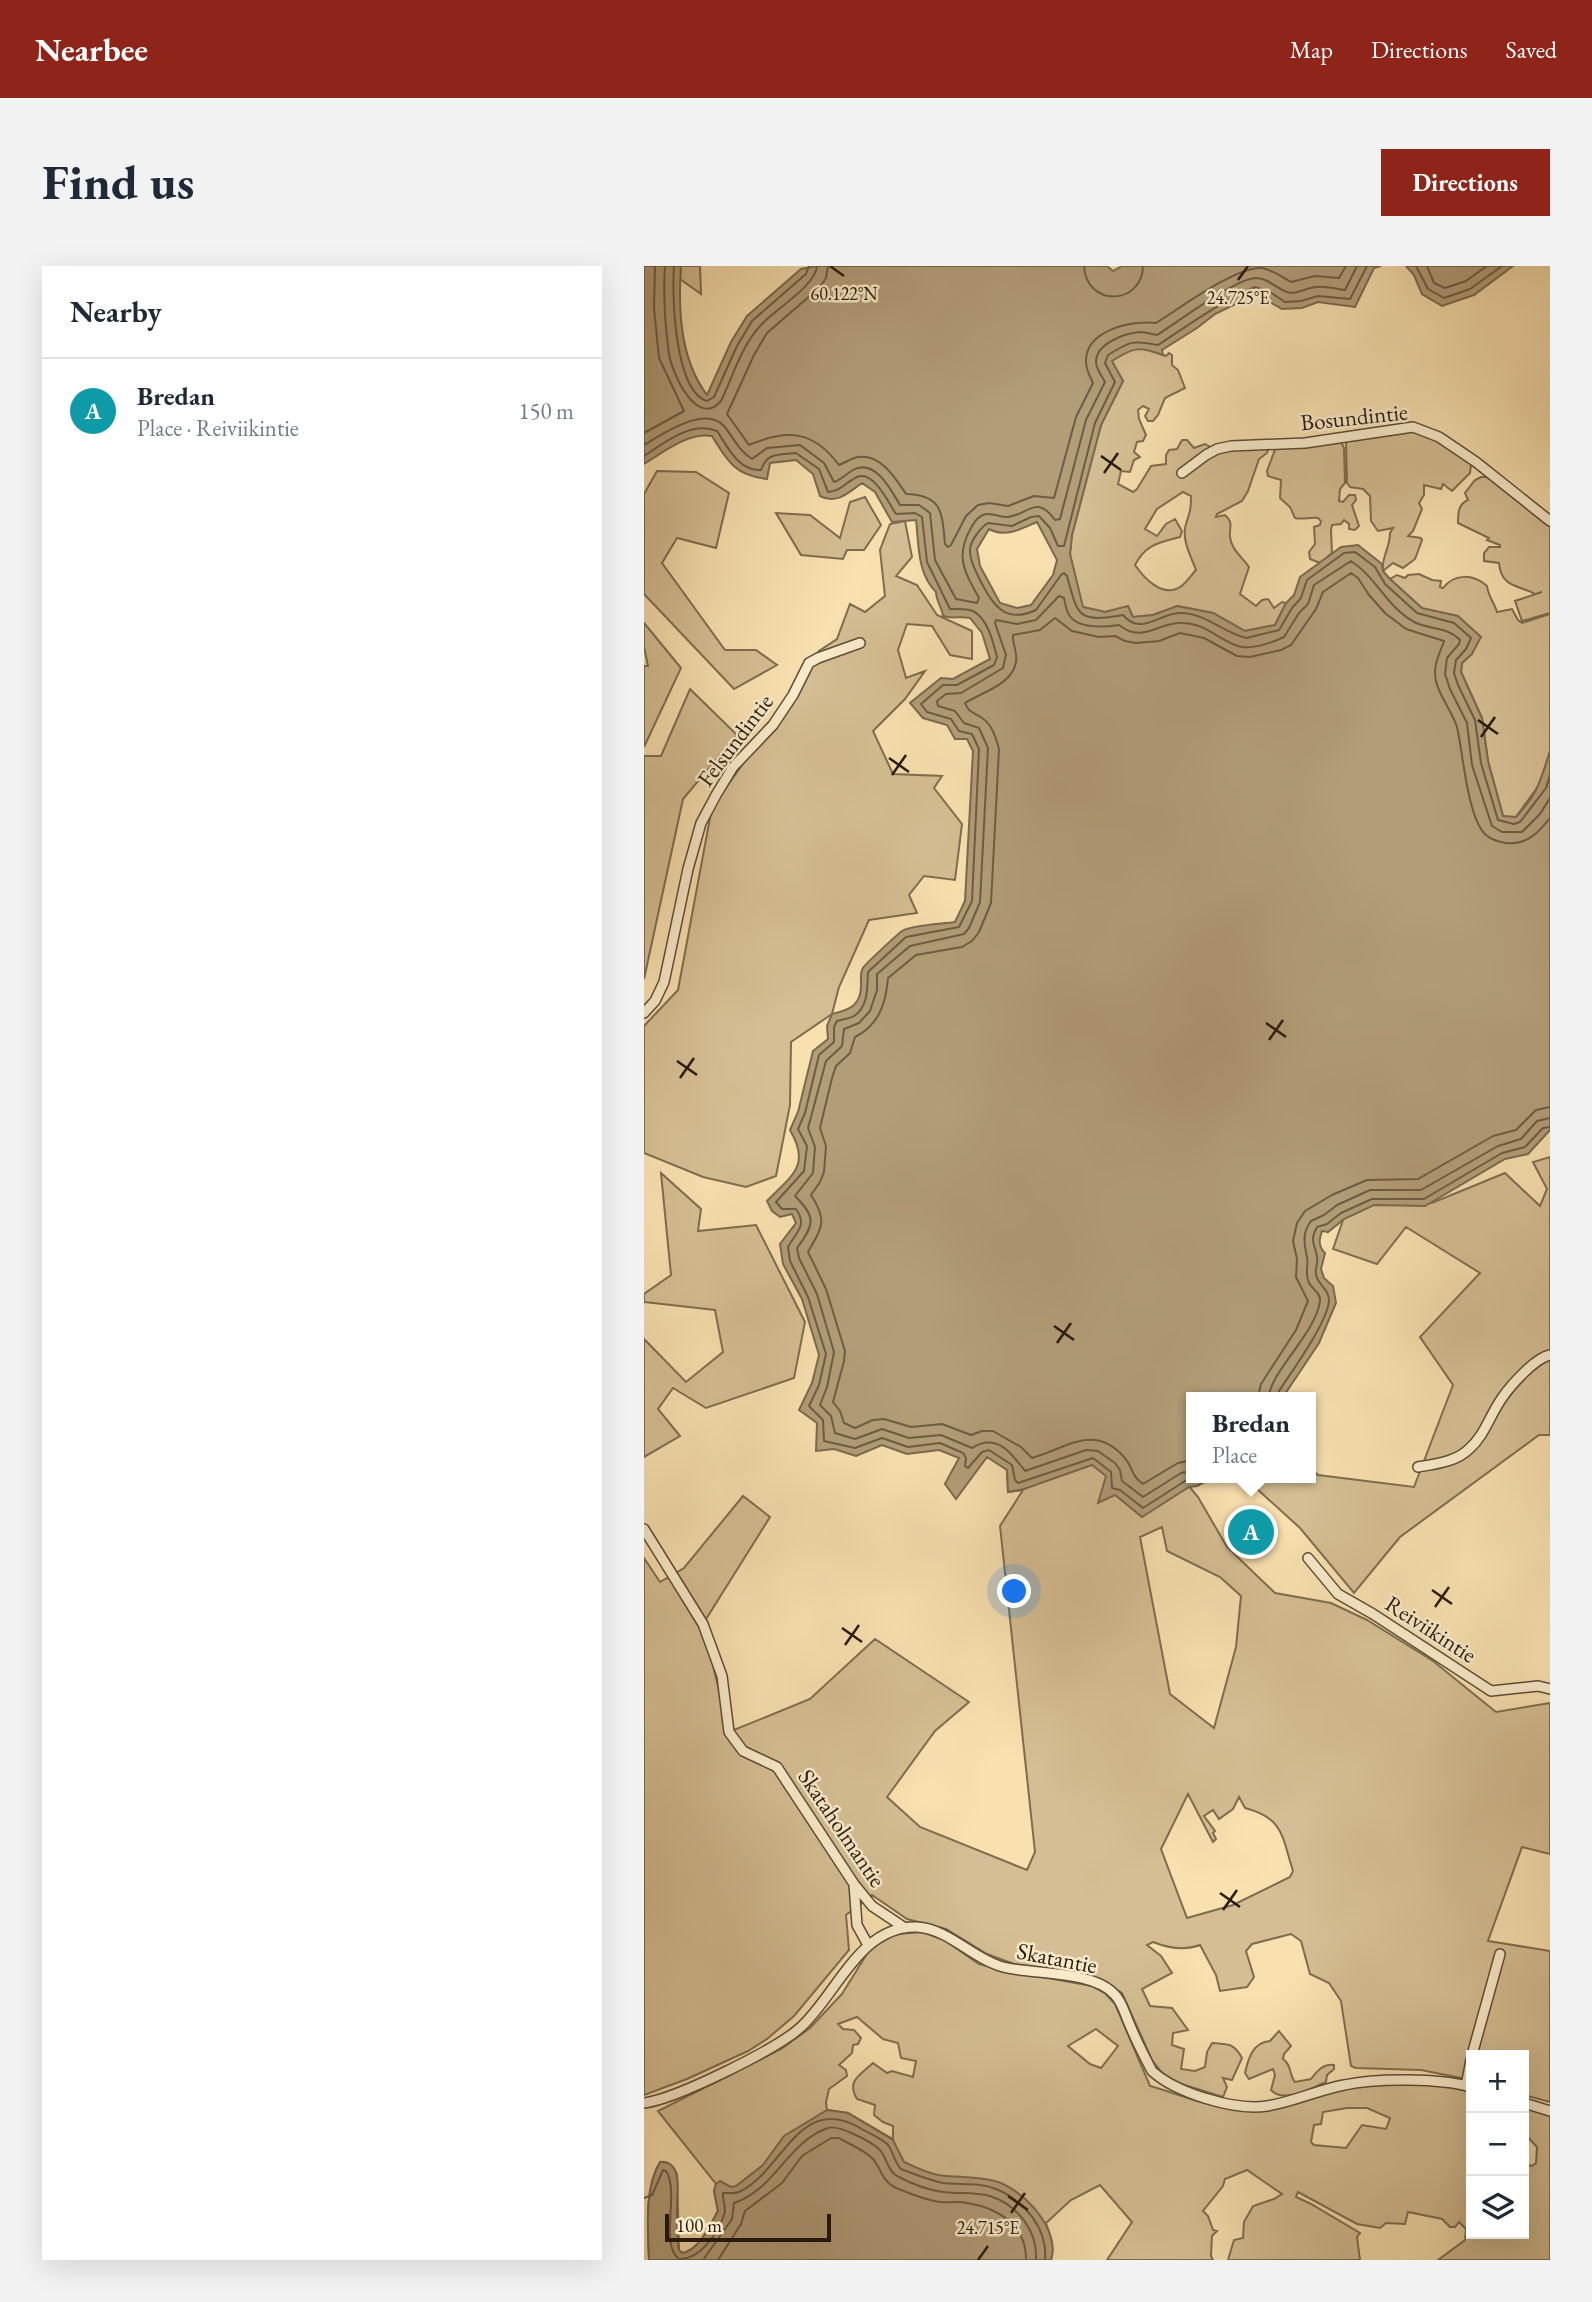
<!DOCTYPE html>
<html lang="en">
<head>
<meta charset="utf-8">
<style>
  :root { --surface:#fff; --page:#f2f2f3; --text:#1f2937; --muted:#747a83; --line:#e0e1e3; --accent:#8f2418 }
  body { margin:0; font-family:"EB Garamond",serif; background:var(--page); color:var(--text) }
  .controls { position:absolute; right:21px; bottom:21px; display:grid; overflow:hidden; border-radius:0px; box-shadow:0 7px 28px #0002 }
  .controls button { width:63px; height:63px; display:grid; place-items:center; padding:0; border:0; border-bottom:2px solid var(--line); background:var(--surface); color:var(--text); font:35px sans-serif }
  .scale { position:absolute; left:21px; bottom:18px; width:166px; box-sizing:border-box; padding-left:7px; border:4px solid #291a0c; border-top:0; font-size:19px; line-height:24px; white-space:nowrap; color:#291a0c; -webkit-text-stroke:5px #faebcb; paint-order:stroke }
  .you { position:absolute; left:371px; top:1326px; width:24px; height:24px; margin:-18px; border:5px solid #fff; border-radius:50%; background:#1a73e8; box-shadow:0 0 0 10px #1a73e833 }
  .badge { display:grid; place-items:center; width:46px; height:46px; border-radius:50%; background:var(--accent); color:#fff; font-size:23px; font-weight:700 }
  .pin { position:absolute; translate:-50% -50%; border:4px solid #fff; box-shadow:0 2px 7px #0006 }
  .popup { position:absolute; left:542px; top:1126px; width:130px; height:91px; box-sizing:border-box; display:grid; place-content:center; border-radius:0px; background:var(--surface); filter:drop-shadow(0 2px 5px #0005); font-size:23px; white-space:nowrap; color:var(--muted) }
  .popup b { font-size:26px; color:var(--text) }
  .popup::after { content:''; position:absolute; left:50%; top:100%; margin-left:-14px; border:14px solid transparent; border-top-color:var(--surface) }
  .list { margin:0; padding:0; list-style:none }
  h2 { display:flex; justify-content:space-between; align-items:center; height:91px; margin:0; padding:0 28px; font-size:30px }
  h2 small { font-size:23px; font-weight:400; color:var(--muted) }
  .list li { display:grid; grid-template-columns:46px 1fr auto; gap:21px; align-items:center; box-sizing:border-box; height:105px; padding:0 28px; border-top:2px solid var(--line) }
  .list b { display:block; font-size:26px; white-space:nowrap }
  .list p { margin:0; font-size:23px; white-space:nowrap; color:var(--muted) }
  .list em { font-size:23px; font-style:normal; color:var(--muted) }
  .icon { flex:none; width:38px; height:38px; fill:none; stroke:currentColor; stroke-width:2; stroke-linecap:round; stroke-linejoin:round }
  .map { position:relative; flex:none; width:906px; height:1994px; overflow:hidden; border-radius:0px }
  header { display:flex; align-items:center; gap:42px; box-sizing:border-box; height:98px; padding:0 35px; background:var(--accent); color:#fff }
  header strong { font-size:33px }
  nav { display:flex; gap:38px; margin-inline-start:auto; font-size:24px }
  .intro { display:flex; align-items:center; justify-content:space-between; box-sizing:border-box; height:168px; padding:0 42px }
  h1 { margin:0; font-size:49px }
  .button { padding:18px 32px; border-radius:0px; background:var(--accent); color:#fff; font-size:24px; font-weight:700 }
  main { display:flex; gap:42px; padding:0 42px }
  aside { flex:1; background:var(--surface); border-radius:0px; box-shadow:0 7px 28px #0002 }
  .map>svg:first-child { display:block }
  .green { fill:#d5be93; stroke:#7f6c50; stroke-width:2; fill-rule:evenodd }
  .water { fill:#b29d78; stroke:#7b694d; stroke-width:2; fill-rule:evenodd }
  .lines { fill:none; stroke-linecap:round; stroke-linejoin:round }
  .shore { stroke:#6e5c42; stroke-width:2 }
  .minor-casing { stroke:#5d4c35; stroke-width:12 }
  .minor { stroke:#faebcb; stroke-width:9 }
  .ticks { fill:none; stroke:#291a0c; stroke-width:2.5 }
  .labels { text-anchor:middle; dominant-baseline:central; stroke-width:5; stroke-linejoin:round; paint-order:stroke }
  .street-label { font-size:23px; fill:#291a0c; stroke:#faebcb }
  .ticks-label { font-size:18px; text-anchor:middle; fill:#291a0c; stroke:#faebcb; stroke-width:5; stroke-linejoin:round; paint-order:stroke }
</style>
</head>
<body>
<header>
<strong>Nearbee</strong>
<nav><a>Map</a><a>Directions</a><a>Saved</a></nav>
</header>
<div class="intro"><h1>Find us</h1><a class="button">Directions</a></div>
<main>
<aside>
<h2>Nearby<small></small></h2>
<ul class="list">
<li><span class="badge" style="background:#0f9aa8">A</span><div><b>Bredan</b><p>Place · Reiviikintie</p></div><em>150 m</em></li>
</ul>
</aside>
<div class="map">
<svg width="906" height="1994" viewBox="0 0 906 1994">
  <rect width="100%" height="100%" fill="#f8e0af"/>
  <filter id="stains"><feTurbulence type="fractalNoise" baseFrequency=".00286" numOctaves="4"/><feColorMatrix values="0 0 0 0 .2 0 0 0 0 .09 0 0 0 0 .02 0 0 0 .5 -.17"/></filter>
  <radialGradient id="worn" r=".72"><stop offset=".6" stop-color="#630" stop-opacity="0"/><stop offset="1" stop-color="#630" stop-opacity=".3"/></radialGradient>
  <path class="green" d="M37 0H56L57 28 36 13Z
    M499 82 522 90 525 87 528 89V99L534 104 541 122 521 132 514 149 509 155H504L501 150 505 143 499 140 494 144 495 153 502 169 499 175 493 176 490 186 496 191 490 194 486 206 477 205 474 218 489 226 493 223 507 200 522 198V189L525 184 533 183 538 174H543L550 182 561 178 568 182 565 190 598 181H625L623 187 615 193 604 225 598 235 573 248 572 251 581 249C590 257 585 261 586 271 587 283 598 291 605 301L596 328 612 340 618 334 624 333 630 342 638 336 642 337 631 359 601 365 569 347 534 340 509 349 489 351 484 341 461 346 438 341 426 288 428 269 457 159 479 115 467 95 487 83ZM539 226 547 230C547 244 546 245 542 258 537 273 547 290 552 304 546 310 541 320 532 323 516 329 500 312 491 299 502 278 514 277 536 271L538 265 531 253 522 258 513 270 501 263 513 243Z
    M778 165 823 193 827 199 826 207 808 225 799 218 797 223 780 219V229L775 237 778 243 769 265 764 270 777 272 778 274 771 293 759 302 749 297 739 305C737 292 746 282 746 267L749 262 734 265 727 255 726 230 719 223 706 221 703 217 702 175 718 170Z
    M697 176 700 182 701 217 696 223 695 235 699 236 705 229H711L712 234 708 239 715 260 711 264 705 263V258L700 254 697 258 688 259 687 264 688 287 676 297 666 293 665 286 671 278 670 261 676 259 677 255 674 252C665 251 659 254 651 252L646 241 636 232 637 214 624 210 623 205 632 181Z
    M13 205 52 206 85 227 72 282 33 272 18 297 81 384H112L133 399 90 423 0 328V228Z
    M837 211H846L906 257V347L878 355 871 335 898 326 891 328C875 319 857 322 855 297L840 295V287L845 281H856V279L843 274 845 272 814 257C814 248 814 238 824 234L821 227 831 214Z
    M221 231 237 259 220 284H203L199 293 157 289 132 247 166 249 196 272 206 236Z
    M261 255 268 291 252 310 273 319 293 349 328 365V393L306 389 288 360 263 358 254 384 262 412 281 405 261 433 229 465 249 508 298 510 290 522 318 558 311 614 280 610 265 629 273 647 225 654 195 721 188 748 147 776 146 839 132 910 102 921 59 911 0 887V760L34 724 68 541 141 439 175 385 193 373 206 338 221 346 241 330 236 284 246 258Z
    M775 308 788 314 797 315 796 321 799 322C811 307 829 308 843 320 844 330 850 336 853 346L868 343 874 354 878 357 906 348V485L896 518 871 552 859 550 844 495 838 452 817 406 818 397 828 388 746 313 753 309 761 312 764 309Z
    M0 357 37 402 0 481V400H4L0 381Z
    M46 423 93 469 39 533 0 713V490H17Z
    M906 891V1169H895L756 1271 710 1327 656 1262 601 1212H666L667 1203 674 1209 770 1221 809 1119 776 1071 836 1007 762 961 733 998 689 983 699 954 684 966 677 928 788 937 861 907 896 940 903 923 889 896Z
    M17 907 57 943 54 965 112 959 161 1056 150 1112 62 1142 29 1122 14 1143 36 1170 0 1191V1073L42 1116 79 1086 71 1044 0 1036V1028L27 1009Z
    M368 1187 530 1202 554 1231 583 1281 631 1327 687 1337 723 1354 789 1395 852 1446 906 1437V1588L878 1581 844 1675 906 1685V1836L880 1829V1789H827V1814L777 1804 712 1802 707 1800 697 1735 685 1717 666 1708 657 1675 647 1668 608 1678 602 1685 610 1711 603 1721 576 1725 572 1709 556 1679C540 1685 524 1682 509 1676L503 1679 517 1690 528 1707 498 1723 506 1740 528 1742 544 1764 529 1767 528 1779 540 1783 537 1803 551 1805 561 1801 563 1786 568 1777C584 1778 590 1777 598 1792L588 1814 579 1812 583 1821 579 1831 534 1817 518 1807 508 1794 478 1727 453 1712 370 1698 343 1688 302 1663 263 1653 228 1629 202 1649 205 1684 150 1750 123 1773 104 1785 43 1813 0 1829V1292L16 1316 40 1302 99 1230 126 1251 59 1358 85 1466 166 1433 231 1373 325 1436 291 1465 243 1531 276 1561 383 1604 391 1586 356 1260 379 1224 364 1226 363 1204 358 1200ZM518 1261 523 1285 576 1311 597 1330 592 1381 570 1462 526 1428 496 1271ZM544 1528 569 1576 572 1573 569 1567 571 1565 560 1550 569 1544 575 1553 589 1543 595 1531 601 1542C640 1552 638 1571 649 1605L646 1611 589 1639 543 1652 517 1583Z
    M279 1666 300 1674 335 1698 360 1704 448 1720 461 1727 471 1738 506 1820C539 1829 576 1846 610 1845 640 1845 669 1828 699 1822 735 1815 792 1815 827 1826L824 1868 827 1887V1968H880V1898L888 1900 892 1897 893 1881 880 1867V1841L906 1849V1994H794L821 1974 822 1963 815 1956 811 1961H806L798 1953 764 1946 761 1958 742 1957 736 1962 713 1958 654 1926 652 1931 667 1938 716 1967 713 1971 716 1994H584L590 1974 599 1972 600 1956 609 1940 630 1933 638 1928 603 1904 581 1913 579 1920 559 1945 564 1950 569 1964 573 1965 568 1970 567 1990 569 1994H463L488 1956 456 1919 427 1934 402 1957C406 1969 411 1981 407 1994L66 1988 5 1994C4 1962 0 1923 16 1896 25 1894 28 1901 33 1908L35 1984 38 1987C56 1984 66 1959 74 1945L70 1925 72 1918 14 1845 137 1783 166 1762 198 1728 226 1683 252 1668ZM213 1751 239 1773 254 1777 257 1792 272 1795 269 1811 248 1805 243 1807 229 1797C216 1809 202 1815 213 1833L231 1839 230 1849 239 1856 249 1860V1873L204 1847 183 1844 182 1836 185 1823 203 1810 202 1804 195 1799 208 1787 209 1779 214 1778 217 1772 210 1764 199 1763 194 1758ZM452 1763 474 1780 457 1802 446 1798 424 1780ZM703 1842H723L746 1852 742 1863 718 1859 702 1882 670 1879 667 1876 670 1859 677 1858 679 1846Z
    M635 1765 647 1780 640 1788 639 1793C648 1799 645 1809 651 1816L667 1813C673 1805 680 1797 690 1799V1803L683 1809 682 1816C667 1822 640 1838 627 1824L631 1809 629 1803 605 1813 601 1807C604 1793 609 1776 626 1775Z"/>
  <path class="water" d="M0 0H37C34 44 36 93 63 129L87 76 103 50 157 3 173 0H463L469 5 478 0H737L730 2 711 41 674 36 658 42 638 43 612 28 571 48 553 62 518 84 519 89C495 80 490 81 468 95L479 115 457 159 428 269 426 288 439 341 461 346 484 340 489 351 509 349 533 340 569 347 601 365 631 359 642 337 650 329 656 311 697 281 714 279 738 298 739 305 746 313 778 342 814 350 837 371 828 388 818 397 817 406 838 452 844 495 859 550 872 551C894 527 896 516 906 485V864L884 888 861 893 781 940 730 939 700 953 684 966 678 965C675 974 674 980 681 987L677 1003 680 1012 689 1020 692 1037 675 1077 639 1131H548V1212H568L553 1220 545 1221 498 1251 471 1229 454 1237 462 1210 448 1199 380 1223 364 1226 363 1204 343 1191 312 1233 301 1218 315 1192 295 1184 263 1188 238 1179 212 1190 190 1183 172 1185 173 1157 155 1144 168 1117 175 1089 158 1033 139 998 136 978 152 957 148 948 136 951 128 945 123 935C148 909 167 900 146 864L154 846 169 785 184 773 183 760 188 748C206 744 218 739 217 717 217 711 216 707 219 702 220 699 255 667 258 665 268 659 298 658 311 656L321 635 329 485 323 473H311L303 459 279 452 266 437 297 412 309 413 346 393 338 367 326 352C317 350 307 353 299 350 298 341 292 335 292 326 273 307 275 279 272 254L248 256 231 226 218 217C205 226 193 239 176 230L169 208 152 194 126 197 123 213C91 209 84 196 68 170 44 166 20 186 0 198ZM393 256 413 294 409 309 387 339 373 342 356 337 336 300 333 283 345 263C362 272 377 263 393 256Z
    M762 0H869L830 29 798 40 778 28 770 9Z
    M183 1844 204 1847 249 1874 260 1896C273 1902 288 1909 302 1910 319 1911 335 1911 351 1915 379 1923 417 1963 407 1994H5C4 1962 0 1923 16 1896 41 1894 32 1931 33 1946 34 1958 32 1971 35 1984L38 1987C56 1984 66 1959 74 1945L70 1925 72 1918 76 1915 87 1921 92 1920 119 1899 140 1870Z"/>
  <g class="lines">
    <path class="shore" d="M21 0C19 29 21 59 25 88 28 107 53 163 77 135 89 110 98 78 118 58 132 43 172 19 173 0
      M30 0C28 28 30 125 63 135L70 131 93 80 108 55 162 8 165 0
      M184 0 182 12 176 21 123 67 110 89 83 148 105 179C143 163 169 164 195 199 200 197 205 194 210 192 235 185 251 211 262 228 299 229 298 247 301 278L304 281 307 279 322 250 334 239 345 237 364 240 390 230 410 232 432 151 449 117C446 110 442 104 442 96 441 64 488 54 512 57 535 43 592 0 618 2 629 4 638 11 647 16L671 10 695 12 702 0
      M440 0C442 41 498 40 499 0
      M723 0 706 33 674 30 657 35 641 36 626 26 611 21C576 36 546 58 514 79 490 74 486 75 464 89L461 97 471 116 451 157 420 280H414L406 262 395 250 387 251 368 260 344 257C337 261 326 275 326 284 326 295 332 306 337 316 349 340 362 358 392 344L417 309 420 307 423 310C434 350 433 357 479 349 497 370 514 348 535 347 561 346 579 367 602 372L635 364 648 342 657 332 663 314 700 287 711 286 731 301 741 318 773 347 810 357 827 372 822 383 812 394 810 407 814 419 831 454 837 497 854 554 870 558 876 556 902 522 906 509
      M772 0 784 23 800 32 826 23 858 0
      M783 0 790 17 801 22 822 15 843 0
      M0 167 40 145 15 92 10 42 11 0
      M0 179C18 168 61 139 80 160 90 172 94 184 108 193L123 182 156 179 180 197 190 216C197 214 202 208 209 204 231 192 247 224 256 239H275L286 247 291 294 312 333 333 337 335 332C320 305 311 290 327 262 331 255 335 249 343 248 350 247 357 252 364 251 386 248 392 228 411 254L416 253 442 154 461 116C458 110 452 103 452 96 452 77 482 67 496 66 502 66 507 68 513 69 534 56 590 13 612 12 626 12 635 26 647 27 656 27 664 21 673 21 682 20 692 23 701 24L713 0
      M0 190C20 177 48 154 73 165 84 181 94 205 117 204 123 186 135 189 152 187L175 203 184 226C197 225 202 216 213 211 230 204 245 238 252 248L271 247 278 251 283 296 306 343C313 343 322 342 329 345 344 353 349 376 353 391L350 399 313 419H299L277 438 283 446 307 453 315 465 328 468 335 483 328 635 315 661 262 671 224 706C223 721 225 740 210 750 205 753 198 753 193 755L190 761V776L175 789 161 847 154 863 163 880 160 905 132 936 138 943H152C164 960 152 966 144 981L146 995 164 1031 182 1088 175 1119 165 1140 179 1154 180 1175 211 1182 238 1172 264 1181 296 1177 319 1187 322 1192 321 1200 324 1202 338 1186 345 1184 368 1199 371 1214 374 1217 449 1192 467 1206 468 1222 476 1224 499 1242 541 1215 554 1212
      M614 1131 617 1118 652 1064 664 1035 652 1011 653 993 649 975 653 957 661 945 688 929 723 914 774 913 849 870 872 864 892 844 906 841
      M625 1131C626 1106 672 1067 676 1035 677 1027 668 1023 665 1017 660 1006 665 1000 663 991 660 977 658 967 667 955L680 949 693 939 726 924H777L854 880 877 873 893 855 906 852
      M634 1131 635 1125C648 1105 683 1057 685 1035 685 1024 677 1021 673 1012 669 1003 675 999 673 991 671 977 665 976 673 961L683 958 697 947 728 933H780L858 887 881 881 899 862 906 861
      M548 1194 534 1197 499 1218C486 1209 490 1202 480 1191 450 1157 423 1182 388 1192L377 1181 349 1165H338L327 1169 298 1158 267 1161 240 1153 229 1154 211 1162 200 1157 196 1145 189 1136 200 1095 201 1085 182 1023 164 986C178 961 184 955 167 929L176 916 180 906 182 880 176 862 188 812 192 800 206 787 211 771C235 759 242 737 244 712L272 689 318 681 328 675 335 666 347 637 355 483C352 472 348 458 338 452 329 446 325 447 321 437 338 426 368 419 372 396 374 387 368 378 369 369L396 364 411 352 428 365 455 371 471 370 481 375 492 377 515 375 536 367 560 372 593 390 606 391 637 384 647 379 672 343 679 326 707 307 714 312 725 329 741 347 762 363 800 375C797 385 791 394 791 406 791 426 807 442 813 461 819 485 823 552 842 569 848 574 855 576 862 577 883 579 894 567 906 552
      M548 1205 537 1207 499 1231 478 1215 476 1204 471 1197 454 1185 442 1184 381 1205C368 1188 353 1166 328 1182L297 1169 265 1172 238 1163 211 1173 191 1167 187 1150 176 1139 183 1121 190 1086 173 1028 155 992 153 982C171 958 172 951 151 930L169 907 171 881 164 862 182 795 198 780 200 763 215 757 226 745 233 724V708L266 680 320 668 325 662 336 636 344 482 335 462 320 457 311 445 294 440 293 435 302 428 317 427 359 402 362 389 351 357 352 354 373 358 392 354 415 330 420 332C421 337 422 344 425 349 434 363 461 361 475 359 498 378 515 356 537 357 564 357 577 377 598 381 609 383 630 376 640 371L655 347 664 338 670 319 707 295C732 311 743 341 770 356 786 364 802 360 816 374L815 378 803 392 801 408 806 423 823 457 828 499 848 560 858 566H878L896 548 906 532
      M0 1932 8 1929 19 1904 22 1905C36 1926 15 1978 35 1993 56 1994 74 1967 80 1949 83 1942 78 1934 79 1927 84 1927 90 1928 95 1926 138 1907 155 1826 216 1862 224 1867 238 1872 244 1879 250 1887 250 1896 257 1903 270 1908 285 1914 299 1917 316 1919 335 1916 352 1923 381 1935 404 1963 401 1994
      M59 1994 88 1953 90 1937C131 1924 143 1876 184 1862 194 1858 228 1876 236 1884 243 1892 243 1904 253 1910 266 1917 284 1924 299 1926 315 1928 330 1926 346 1930 374 1939 394 1966 392 1994
      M74 1994 97 1958 101 1945 138 1917 158 1890 187 1872H195C205 1878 220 1884 228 1892 237 1901 237 1914 250 1921 264 1927 281 1934 296 1936 305 1937 314 1935 323 1937 355 1942 383 1960 382 1994"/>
    <g class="minor-casing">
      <path id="minor" d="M538 207 562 189 573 183 587 180 661 177 769 161 795 171 832 196 906 255
        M0 747 11 735 20 716 44 603 57 557 72 529 89 501 129 459 149 429 165 397 174 392 216 377
        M774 1201C791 1198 812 1196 825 1183 841 1169 846 1149 858 1132 867 1119 891 1092 906 1089
        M0 1263 59 1358 78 1410 85 1466 99 1485 133 1501 210 1618 228 1640 261 1662
        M664 1292 694 1328 729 1348 847 1425 894 1420 906 1423
        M210 1618 213 1659 224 1679
        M828 1789 856 1688
        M822 1820 827 1794
        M0 1837C32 1833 133 1783 157 1761 193 1728 216 1659 273 1661 305 1663 329 1693 359 1701 390 1709 449 1704 471 1729 478 1736 481 1748 485 1757 492 1774 500 1790 508 1805 532 1827 591 1845 623 1840 649 1836 674 1824 700 1819 732 1812 796 1812 827 1821
        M880 1837 906 1845"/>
    </g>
    <use href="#minor" class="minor"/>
  </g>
  <path class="ticks" d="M186 0 200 10M594 14 604 0M457 190 477 204M460 207 474 187M834 454 854 468M837 471 851 451M245 492 265 506M248 509 262 489M622 757 642 771M625 774 639 754M33 795 53 809M36 812 50 792M410 1060 430 1074M413 1077 427 1057M788 1324 808 1338M791 1341 805 1321M198 1362 218 1376M201 1379 215 1359M576 1627 596 1641M579 1644 593 1624M364 1930 384 1944M367 1947 381 1927M334 1994 344 1980"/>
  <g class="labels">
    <g class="street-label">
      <text transform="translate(710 151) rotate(-6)">Bosundintie</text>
      <text transform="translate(91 474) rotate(-53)">Felsundintie</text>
      <text transform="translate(787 1363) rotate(33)">Reiviikintie</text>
      <text transform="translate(198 1562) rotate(56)">Skataholmantie</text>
      <text transform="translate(413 1692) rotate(11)">Skatantie</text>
    </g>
  </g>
  <g class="ticks-label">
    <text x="200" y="34">60.122°N</text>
    <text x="594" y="38">24.725°E</text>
    <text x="344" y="1968">24.715°E</text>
  </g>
  <rect width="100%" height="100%" filter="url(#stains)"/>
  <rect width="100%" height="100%" fill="url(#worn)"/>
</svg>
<div class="controls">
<button>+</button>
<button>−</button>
<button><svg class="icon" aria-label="layers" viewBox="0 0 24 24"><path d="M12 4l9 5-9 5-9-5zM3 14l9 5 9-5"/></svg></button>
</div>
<div class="scale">100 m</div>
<div class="you"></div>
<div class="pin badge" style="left:607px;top:1266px;background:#0f9aa8">A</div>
<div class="popup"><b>Bredan</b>Place</div>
</div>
</main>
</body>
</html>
